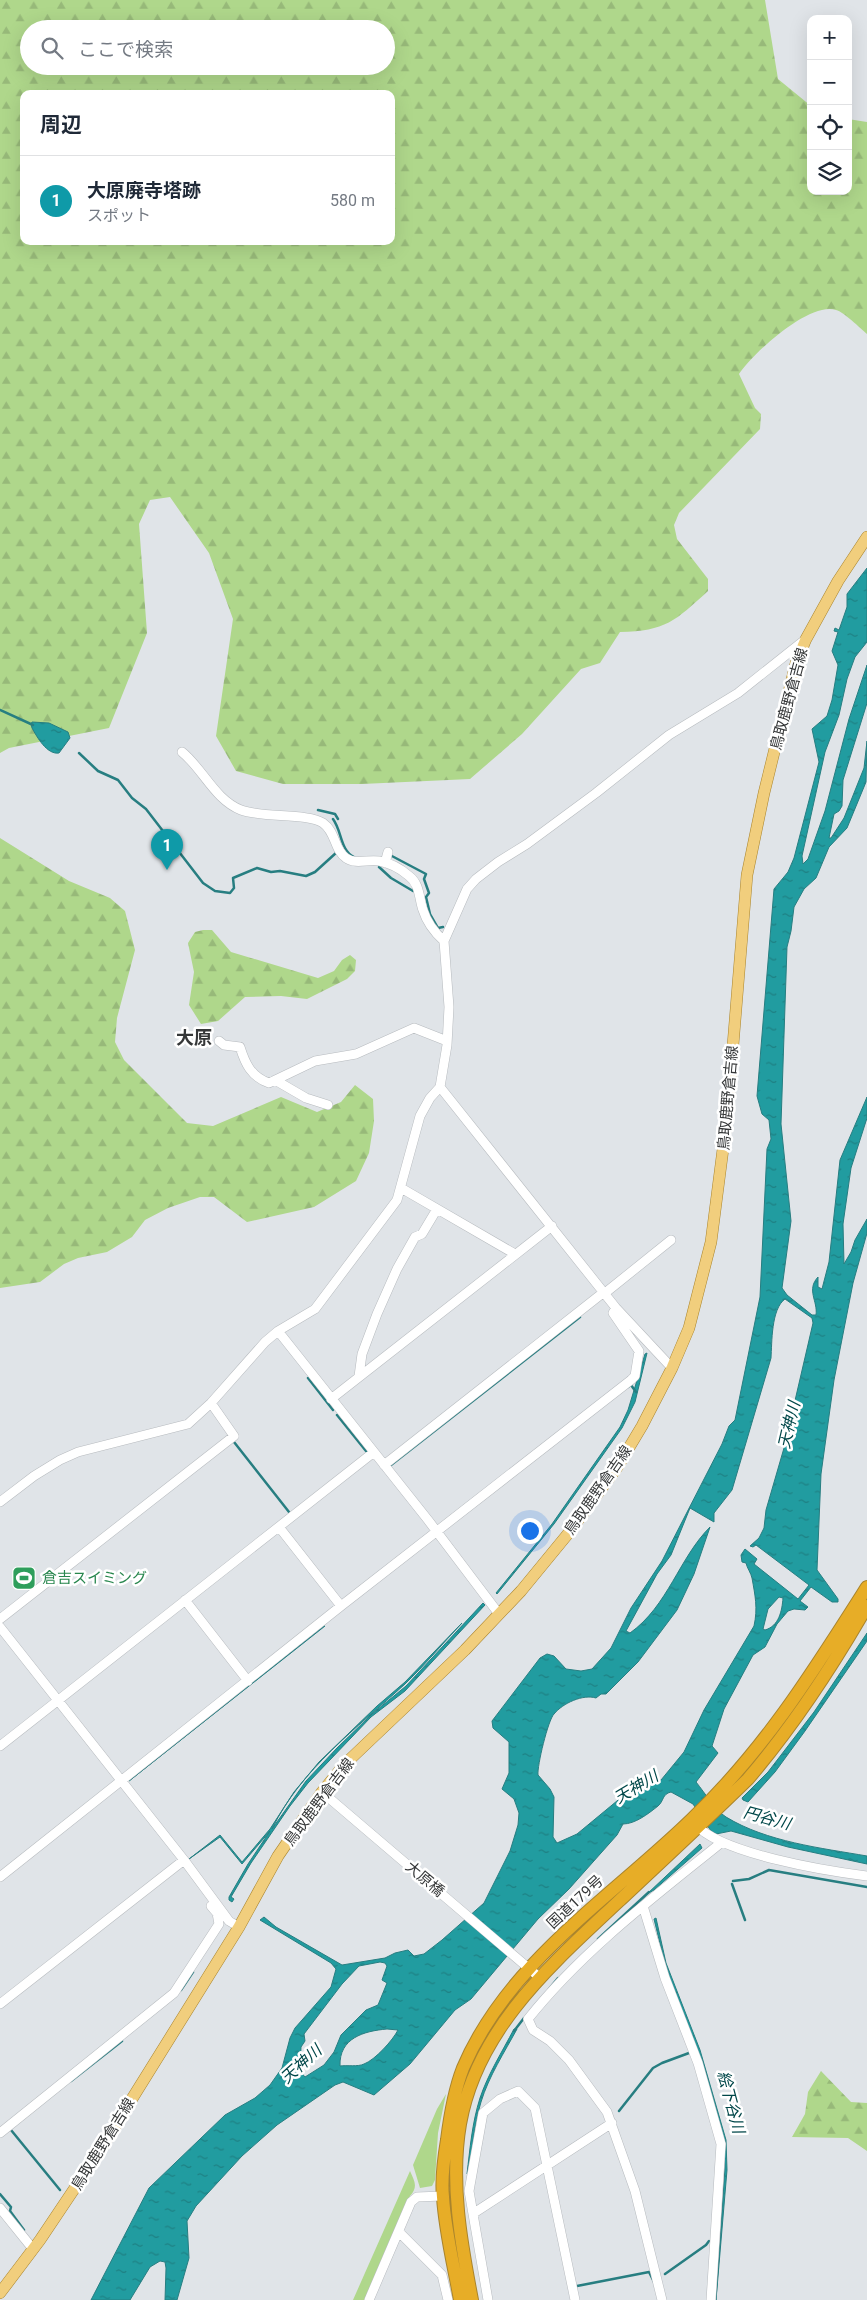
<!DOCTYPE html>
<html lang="ja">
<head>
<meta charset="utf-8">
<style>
  :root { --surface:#fff; --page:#f2f2f3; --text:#1f2937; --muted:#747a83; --line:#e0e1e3; --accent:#1a73e8 }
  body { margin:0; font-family:Roboto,"Noto Sans JP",sans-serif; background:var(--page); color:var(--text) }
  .controls { position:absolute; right:15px; top:15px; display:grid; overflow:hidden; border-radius:10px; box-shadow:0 5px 20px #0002 }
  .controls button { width:45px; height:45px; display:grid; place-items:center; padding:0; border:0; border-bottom:1px solid var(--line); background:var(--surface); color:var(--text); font:25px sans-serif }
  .you { position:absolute; left:529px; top:1530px; width:18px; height:18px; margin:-12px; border:4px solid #fff; border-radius:50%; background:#1a73e8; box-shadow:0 0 0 8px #1a73e833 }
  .badge { display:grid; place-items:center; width:32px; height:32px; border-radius:50%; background:var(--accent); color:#fff; font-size:16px; font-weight:700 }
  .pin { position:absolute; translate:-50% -41px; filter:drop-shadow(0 1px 2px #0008) }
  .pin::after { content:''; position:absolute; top:26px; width:18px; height:15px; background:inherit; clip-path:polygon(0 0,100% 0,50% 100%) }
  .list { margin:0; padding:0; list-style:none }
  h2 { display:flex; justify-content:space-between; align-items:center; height:65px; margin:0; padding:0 20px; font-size:21px }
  h2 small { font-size:16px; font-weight:400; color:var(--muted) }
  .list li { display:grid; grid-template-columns:32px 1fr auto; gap:15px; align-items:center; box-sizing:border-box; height:90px; padding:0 20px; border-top:1px solid var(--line) }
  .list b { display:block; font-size:19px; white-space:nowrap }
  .list p { margin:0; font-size:16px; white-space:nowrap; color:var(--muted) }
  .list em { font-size:16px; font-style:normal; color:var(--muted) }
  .icon { flex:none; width:28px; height:28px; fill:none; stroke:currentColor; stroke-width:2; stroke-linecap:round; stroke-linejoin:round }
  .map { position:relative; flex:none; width:867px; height:2300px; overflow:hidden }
  .search { position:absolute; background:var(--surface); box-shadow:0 5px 20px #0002; left:20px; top:20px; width:375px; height:55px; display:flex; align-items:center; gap:12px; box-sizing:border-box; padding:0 18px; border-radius:28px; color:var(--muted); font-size:19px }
  .panel { position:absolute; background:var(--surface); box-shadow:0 5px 20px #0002; left:20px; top:90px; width:375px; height:155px; border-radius:10px }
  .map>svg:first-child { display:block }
  .grass { fill:#afd78b }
  .forest { fill:url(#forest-firs); fill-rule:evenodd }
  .water { fill:url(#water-ripples); stroke:#277e81; fill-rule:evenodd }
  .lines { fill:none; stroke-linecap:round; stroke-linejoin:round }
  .stream { stroke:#277e81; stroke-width:2.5 }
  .minor-casing { stroke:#b7bbbf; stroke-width:10 }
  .major-casing { stroke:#a9842d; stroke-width:12 }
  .highway-casing { stroke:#a9842d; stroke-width:14 }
  .minor { stroke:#fff; stroke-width:9 }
  .major { stroke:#f1ce7d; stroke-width:11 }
  .highway { stroke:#e7ad27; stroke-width:12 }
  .labels { text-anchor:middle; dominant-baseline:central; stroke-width:5; stroke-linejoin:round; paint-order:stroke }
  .street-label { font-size:15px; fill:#353738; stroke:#fff }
  .leisure-label { font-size:15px; fill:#27864d; stroke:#fff; text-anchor:start }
  .water-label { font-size:16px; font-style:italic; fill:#004749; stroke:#fff }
  .quarter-label { font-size:18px; font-weight:bold; fill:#353738; stroke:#fff }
</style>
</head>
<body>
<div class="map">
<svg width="867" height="2300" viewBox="0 0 867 2300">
  <defs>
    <pattern id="forest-firs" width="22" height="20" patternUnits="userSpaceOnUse" patternTransform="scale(1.25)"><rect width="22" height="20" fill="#afd78b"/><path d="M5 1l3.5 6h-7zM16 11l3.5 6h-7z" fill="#97b979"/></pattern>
    <pattern id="water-ripples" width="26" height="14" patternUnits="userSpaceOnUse" patternTransform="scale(1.25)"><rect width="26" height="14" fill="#219ca0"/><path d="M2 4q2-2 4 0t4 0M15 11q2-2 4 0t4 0" fill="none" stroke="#1e8083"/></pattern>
  </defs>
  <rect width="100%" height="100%" fill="#e0e4e8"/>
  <path class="grass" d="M446 2094 438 2133 435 2180 432 2186 420 2188 413 2165 437 2109Z
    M410 2171C415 2182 418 2187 410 2196L365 2300H353Z"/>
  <path class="forest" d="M0 0H765L778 79 811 106V191H848V119L867 122V334C860 328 844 312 836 310 810 301 753 353 739 374L755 408 761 414 760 429 679 513 674 525 677 539 708 579V591C675 621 666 631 620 632L600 663 581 669 522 734 470 779 362 784H283L236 771 216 736 233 619 209 553 170 497 150 500 139 524 147 633 109 728 9 748 0 753ZM29 29H386V66H29ZM24 94H391V241H24Z
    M0 838 69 881 110 898 125 911 135 950 117 1018 115 1042 124 1060 187 1123 213 1126 281 1097 317 1112 341 1102 355 1085 373 1099 374 1121 369 1153 356 1181 314 1207 247 1222 214 1197H200L168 1208 145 1220 132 1237 107 1252 78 1258 64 1264 40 1282 0 1288Z
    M203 930H212L231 952 318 978 334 971 342 960 350 955 356 960 355 971 347 979 307 999 281 996 245 997 218 1021 201 1024 189 1005 194 972 188 943 195 932Z
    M821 2071 851 2102 867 2103V2151L848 2138 792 2137 805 2114 808 2092Z"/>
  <path class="water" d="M867 568V642L855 657 847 679 839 715 825 752 802 856 803 864 808 859 825 811 849 719 867 665V703L843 780 842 806 839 811 834 814 829 838H831L844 818 864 768 867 741 866 782 847 828 829 847 816 878 804 889 794 907 791 931 787 947 781 1124 791 1221 782 1288 787 1295 812 1315H816C818 1301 806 1290 818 1277V1287L822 1289 829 1262 840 1160 867 1097V1118L851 1168 843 1224 844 1264 851 1252 855 1240 867 1219V1233L853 1283 834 1380 821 1474 817 1570 838 1599V1602H832L811 1587 800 1601 808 1607 805 1610 794 1609 788 1611 777 1624 765 1647 753 1655 724 1709 712 1746 718 1753 696 1782C705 1793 715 1810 726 1817 767 1842 821 1848 867 1856V1864L788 1847 731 1831 716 1834 711 1831 693 1804 671 1792C662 1794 664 1801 658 1806 648 1814 635 1824 623 1824L617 1835 569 1889 538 1919 471 1999 455 2010 410 2064 374 2095 343 2082 335 2085 277 2125 242 2156 196 2206 187 2221 189 2258 177 2300H165L166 2268 165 2262 160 2261 150 2267 130 2300H91L149 2188 225 2115 255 2098 270 2085 282 2068 290 2038 295 2028 331 1987 336 1969 331 1963 260 1920 264 1917 276 1927 342 1965 385 1958 395 1953 408 1950 414 1956 424 1954 442 1940 484 1903 510 1851 518 1825 519 1813 514 1799 502 1789 509 1773V1742L493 1728 492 1721 540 1658 547 1654 554 1656 566 1669 581 1671 592 1669 611 1648 631 1608 662 1561 722 1444 729 1426 735 1420 760 1297 767 1149 771 1139 769 1120 762 1114 757 1096 774 889 788 872 794 858 819 762 812 729 827 716 832 700 838 665 832 651 838 632 834 631 835 628 839 630 847 607V594ZM785 1299 812 1318 813 1323 784 1448 766 1510 764 1528 759 1538 750 1546 753 1547 756 1545 809 1585 798 1599 754 1564 757 1559 745 1549 741 1555 742 1562 746 1563C747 1568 751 1573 752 1578 755 1595 758 1608 754 1626L704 1710 684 1752 661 1780 629 1791 577 1834 557 1843 553 1837 554 1797 550 1789 538 1775C537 1766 548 1720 554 1714 563 1703 583 1694 596 1698L601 1694H606L638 1662 677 1610 694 1574 710 1527C679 1558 668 1606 630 1633L626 1631 657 1574 671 1555 690 1508 714 1522V1513L732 1490 771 1358C772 1343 771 1309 785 1299ZM779 1597 783 1598C782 1611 779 1626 765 1630L763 1629 768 1609ZM380 1962 385 1963 387 1966 382 1980 387 1983 378 2005 366 2010 341 2035 334 2052 324 2065 305 2077 300 2071 301 2047 305 2041 304 2034 342 1984 359 1966ZM387 2029 398 2030C393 2040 375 2060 364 2064 358 2067 347 2065 340 2066 339 2038 364 2031 387 2029Z
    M32 722 49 723 68 732 70 738 59 753C47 755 37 737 32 728L31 724Z
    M647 1353 635 1402 622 1428 554 1524 497 1594 496 1593 552 1524 620 1427 628 1410 645 1354Z
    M483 1603 485 1605 405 1691 371 1717 308 1783 290 1806 251 1863 231 1897 234 1899 232 1902 229 1900V1897L248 1864 270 1831 242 1864 220 1837 189 1859 220 1835 242 1862 270 1829 294 1792 319 1762 377 1706 405 1682 462 1623C443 1643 425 1665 405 1684 357 1728 301 1769 272 1829L306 1781 337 1748 372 1714 406 1686Z
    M324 1626H325L129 1781Z
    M867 1633V1641L805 1731 775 1772 748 1802 743 1800 742 1798 768 1772 814 1712Z
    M700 1844 702 1848 654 1890 647 1894Z
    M656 1918 666 1963 700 2050 726 2140 727 2170 716 2300 725 2167 723 2139 668 1976 654 1919Z
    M514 2029H517C504 2053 489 2076 481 2102 474 2125 472 2150 469 2174H467C470 2149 472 2123 480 2098 488 2074 502 2052 514 2029Z"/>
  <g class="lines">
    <path class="stream" d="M0 710 33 725
      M79 753 98 771 118 780 132 798 146 809 203 883 215 891 230 893 234 888 233 878 257 868 271 872 280 871 306 876 315 872 337 852
      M318 810 335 814 338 819
      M333 819C342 831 340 850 354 857
      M390 855 426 874 424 879 429 893 426 897 430 914 438 928 443 927
      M379 867 391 878 413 891
      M308 1378 333 1410
      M628 1387 631 1385 636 1392
      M337 1415 366 1451
      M234 1442 289 1512
      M391 1465 580 1317
      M733 1881 749 1879 769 1870 867 1887
      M732 1884 745 1920
      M598 1939 649 1892
      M549 1989 558 1978
      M181 1990 193 1972
      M514 2031 524 2018
      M71 2081 122 2041
      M619 2111 653 2068 662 2063 689 2053
      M11 2130 60 2190
      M0 2194 11 2207 10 2211 24 2230
      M665 2274 706 2245 709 2241
      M577 2286 649 2272 654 2282"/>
    <g class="minor-casing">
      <path id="minor" d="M182 752C203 769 215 800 241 810 262 818 308 813 323 823 336 832 334 850 346 858 356 865 368 859 379 861 390 863 401 869 409 876 420 884 419 899 423 910 427 923 434 932 444 941
        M385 863 388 852
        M219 1041 224 1045 240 1047C245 1063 251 1077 269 1083L315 1061 356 1054 414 1028 447 1041
        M275 1080 306 1098 328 1105
        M440 1087 616 1308 672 1368
        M401 1188 515 1254
        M605 1293 671 1240
        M278 1331 428 1520 499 1614
        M359 1376 362 1354 377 1314 397 1269 415 1237 422 1234 437 1209
        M331 1399 552 1226
        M384 1465 604 1292
        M0 1502 34 1476 60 1460 78 1452 188 1424 211 1403 265 1342 278 1331 315 1309 397 1200 420 1116 430 1098 440 1087 447 1045 449 1007 444 941 467 889 476 879 498 862 527 844 596 793 669 735 738 693 806 639
        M279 1527 341 1606
        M185 1600 248 1681
        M0 1619 234 1436 211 1403
        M0 1627 184 1860 229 1921 239 1927
        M0 1746 374 1452
        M322 1792 539 1977
        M695 1824C721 1854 827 1871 867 1876
        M0 1877 341 1606 631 1380 635 1376 639 1351 613 1313 616 1308
        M643 1906 665 1978 698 2063 721 2144 711 2300
        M0 2004 184 1860
        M0 2133 174 1993 219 1924 217 1913 211 1906
        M0 2208 33 2249
        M474 2213 612 2123
        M399 2232 442 2275 448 2300
        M369 2300 411 2202 417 2197 442 2196
        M488 2300 469 2191 483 2113 500 2099 518 2091 535 2108 575 2300
        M662 2300 635 2191 607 2112 569 2060 550 2041 533 2030 528 2019C583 1950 654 1897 722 1842"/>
    </g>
    <g class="major-casing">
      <path id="major" d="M0 2293 40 2240 97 2155 239 1927 278 1856 322 1792 345 1764 465 1650 521 1591 567 1535 618 1466 642 1426 672 1368 689 1328 711 1242 727 1118 747 875 764 793 796 663 806 639 838 581 867 537"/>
    </g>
    <g class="highway-casing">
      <path id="highway" d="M460 2300C454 2266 445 2231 443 2197 441 2179 444 2158 447 2140 450 2116 454 2091 463 2068 508 1962 612 1897 692 1819 765 1749 813 1672 867 1587
        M472 2300C461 2243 450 2182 460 2124 477 2028 552 1964 619 1901 663 1860 706 1820 748 1779 794 1725 832 1667 867 1606"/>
    </g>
    <use href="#minor" class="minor"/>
    <use href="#major" class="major"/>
    <use href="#highway" class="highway"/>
  </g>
  <defs>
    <g id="stadium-square" transform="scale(1.25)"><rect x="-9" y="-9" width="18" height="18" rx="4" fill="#2e9e5b" stroke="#fff"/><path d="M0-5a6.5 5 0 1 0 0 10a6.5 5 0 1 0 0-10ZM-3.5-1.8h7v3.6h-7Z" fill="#fff"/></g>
  </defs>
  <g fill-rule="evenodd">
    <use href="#stadium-square" x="24" y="1578"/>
  </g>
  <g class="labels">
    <g class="street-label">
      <text transform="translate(789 699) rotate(-75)">鳥取鹿野倉吉線</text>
      <text transform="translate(728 1098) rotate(-85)">鳥取鹿野倉吉線</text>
      <text transform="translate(598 1490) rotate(-55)">鳥取鹿野倉吉線</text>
      <text transform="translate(319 1802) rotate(-53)">鳥取鹿野倉吉線</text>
      <text transform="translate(425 1879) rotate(40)">大原橋</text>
      <text transform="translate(575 1902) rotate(-43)">国道179号</text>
      <text transform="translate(103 2144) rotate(-58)">鳥取鹿野倉吉線</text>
    </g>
    <g class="leisure-label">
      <text x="42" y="1578">倉吉スイミング</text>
    </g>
    <g class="water-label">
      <text transform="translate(789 1425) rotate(-77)">天神川</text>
      <text transform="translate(636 1787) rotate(-31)">天神川</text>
      <text transform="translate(767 1818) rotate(15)">円谷川</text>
      <text transform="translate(301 2064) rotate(-42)">天神川</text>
      <text transform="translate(731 2102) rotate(75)">絵下谷川</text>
    </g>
    <g class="quarter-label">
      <text x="194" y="1037">大原</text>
    </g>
  </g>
</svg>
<div class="controls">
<button>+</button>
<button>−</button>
<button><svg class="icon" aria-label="locate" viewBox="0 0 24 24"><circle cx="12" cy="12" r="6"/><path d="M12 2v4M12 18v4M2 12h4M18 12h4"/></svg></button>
<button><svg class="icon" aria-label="layers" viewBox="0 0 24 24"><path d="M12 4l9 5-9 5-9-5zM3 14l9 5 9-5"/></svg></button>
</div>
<div class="you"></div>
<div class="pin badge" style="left:167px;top:870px;background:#0f9aa8">1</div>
<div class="search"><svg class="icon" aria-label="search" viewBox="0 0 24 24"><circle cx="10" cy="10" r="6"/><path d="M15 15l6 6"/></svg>ここで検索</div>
<section class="panel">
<h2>周辺<small></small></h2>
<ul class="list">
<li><span class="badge" style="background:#0f9aa8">1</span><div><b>大原廃寺塔跡</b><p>スポット</p></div><em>580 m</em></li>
</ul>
</section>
</div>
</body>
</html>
